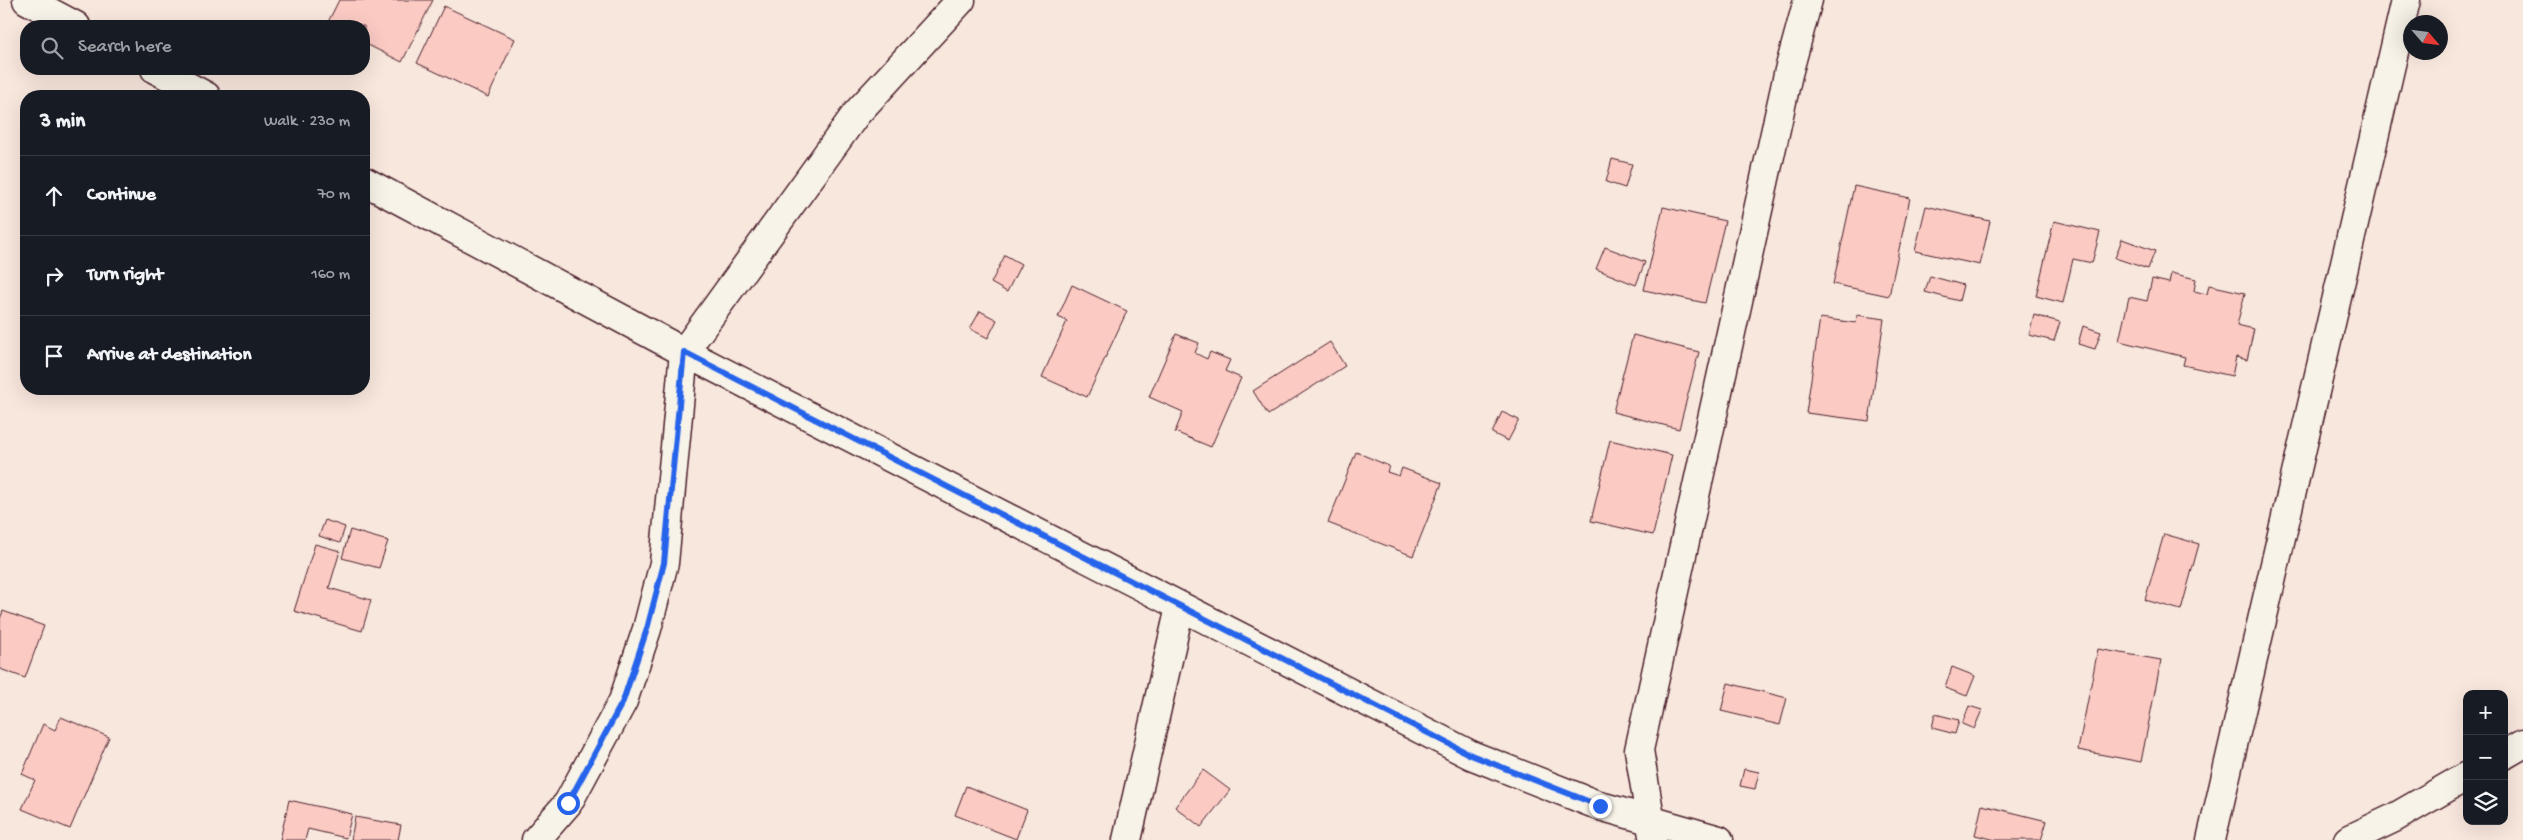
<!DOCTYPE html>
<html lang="en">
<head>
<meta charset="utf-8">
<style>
  :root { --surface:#171b24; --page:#20242c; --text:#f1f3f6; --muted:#9ea1a6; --line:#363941 }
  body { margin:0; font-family:"Gochi Hand",sans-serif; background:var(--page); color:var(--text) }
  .controls { position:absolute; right:15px; bottom:15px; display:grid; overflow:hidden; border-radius:10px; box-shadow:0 5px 20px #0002 }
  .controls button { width:45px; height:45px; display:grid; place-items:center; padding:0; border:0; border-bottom:1px solid var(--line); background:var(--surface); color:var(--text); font:25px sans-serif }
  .compass { position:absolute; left:2403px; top:15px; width:45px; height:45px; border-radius:50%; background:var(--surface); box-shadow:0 5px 20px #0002; rotate:118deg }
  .stop { position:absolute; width:15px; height:15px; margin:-11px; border:4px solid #2563eb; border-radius:50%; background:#fff }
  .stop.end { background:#2563eb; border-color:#fff; box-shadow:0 1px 5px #0008 }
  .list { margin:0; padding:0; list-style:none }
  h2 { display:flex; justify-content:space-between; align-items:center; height:65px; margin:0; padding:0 20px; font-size:21px }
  h2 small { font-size:16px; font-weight:400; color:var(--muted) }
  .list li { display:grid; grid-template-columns:32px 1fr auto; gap:15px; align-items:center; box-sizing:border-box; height:80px; padding:0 20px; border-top:1px solid var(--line) }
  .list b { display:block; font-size:19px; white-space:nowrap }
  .list em { font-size:16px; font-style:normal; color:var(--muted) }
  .icon { flex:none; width:28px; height:28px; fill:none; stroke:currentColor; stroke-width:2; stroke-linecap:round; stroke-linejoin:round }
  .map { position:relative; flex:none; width:2523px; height:840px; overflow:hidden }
  .search { position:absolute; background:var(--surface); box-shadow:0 5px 20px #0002; left:20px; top:20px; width:350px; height:55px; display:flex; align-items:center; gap:12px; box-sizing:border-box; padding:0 18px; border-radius:20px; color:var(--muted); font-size:19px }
  .panel { position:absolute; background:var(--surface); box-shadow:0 5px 20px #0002; left:20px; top:90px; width:350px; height:305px; border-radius:20px }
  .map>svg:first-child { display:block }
  .building { fill:#facac3; stroke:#4a1f2b }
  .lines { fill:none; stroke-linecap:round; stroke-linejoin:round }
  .street-casing { stroke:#4a1f2b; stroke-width:31 }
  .street { stroke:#f7f3e8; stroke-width:28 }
  .route { stroke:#2563eb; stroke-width:6 }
</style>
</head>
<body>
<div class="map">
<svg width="2523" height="840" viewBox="0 0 2523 840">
  <rect width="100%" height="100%" fill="#f8e7dd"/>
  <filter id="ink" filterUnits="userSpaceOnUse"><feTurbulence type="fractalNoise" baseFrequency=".02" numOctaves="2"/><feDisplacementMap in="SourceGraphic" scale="10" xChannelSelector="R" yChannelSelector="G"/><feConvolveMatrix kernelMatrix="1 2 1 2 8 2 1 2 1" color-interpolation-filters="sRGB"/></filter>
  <g filter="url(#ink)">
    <path class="building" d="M339 0H433L402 62 364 43V26H331L327 24Z
      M444 6 515 39 488 97 417 63Z
      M1612 159 1632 164 1625 188 1606 182Z
      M1854 186 1910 198 1889 296 1833 284Z
      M1926 206 1990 221 1980 265 1915 251Z
      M1663 207 1725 221 1705 303 1644 290Z
      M2054 221 2100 232 2092 263 2073 259 2063 303 2036 296Z
      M2122 239 2155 251 2148 269 2115 258Z
      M1605 247 1645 262 1636 285 1596 269Z
      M1005 255 1021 264 1007 292 991 283Z
      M2171 273 2196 279 2194 291 2207 294 2209 285 2245 293 2237 325 2254 329 2247 360 2236 357 2232 376 2183 365 2185 357 2119 341 2129 297 2147 301 2152 279 2169 283Z
      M1930 276 1963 285 1959 301 1925 292Z
      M1072 285 1127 311 1087 397 1042 377 1067 321 1058 317Z
      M980 311 997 320 988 338 970 329Z
      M1857 315 1884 319 1869 421 1806 413 1820 318 1856 323Z
      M2034 315 2060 322 2054 341 2029 335Z
      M2083 326 2101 332 2095 349 2078 344Z
      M1176 334 1199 343 1195 353 1207 359 1210 352 1230 360 1225 371 1241 378 1211 447 1175 432 1183 412 1149 397Z
      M1633 335 1699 352 1679 429 1613 412Z
      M1330 342 1345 366 1268 415 1253 391Z
      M1502 412 1519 420 1508 441 1492 433Z
      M1610 440 1672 455 1653 535 1591 521Z
      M1356 452 1389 466 1387 472 1399 476 1402 468 1442 483 1413 556 1328 523Z
      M325 520 345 527 340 543 319 536Z
      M350 530 388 541 379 568 342 558Z
      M2164 534 2199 544 2181 610 2145 600Z
      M315 544 340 551 329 588 371 600 362 631 294 611Z
      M3 611 44 626 25 678 0 669V619Z
      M2098 649 2161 660 2141 762 2078 750Z
      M1952 667 1975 676 1967 696 1945 688Z
      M1728 683 1787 698 1780 725 1721 711Z
      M1969 706 1982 710 1974 729 1962 724Z
      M1935 714 1959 720 1955 734 1932 728Z
      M61 717 109 737 70 829 22 809 35 780 22 774 43 724 55 730Z
      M1744 769 1759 772 1755 789 1740 786Z
      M1203 770 1230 790 1201 827 1175 807Z
      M966 786 1027 810 1016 839 955 815Z
      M289 800 352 814 346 838 308 829 305 840H280Z
      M1982 805 2047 821 2041 840H1996L1975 835Z
      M355 817 401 825 398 840H351Z"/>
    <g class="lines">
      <g class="street-casing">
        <path id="street" d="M27 0 76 26
          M155 69 206 96
          M364 181 684 352 1471 755 1600 806 1719 840
          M2504 755 2523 744
          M1653 836 1639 750 1788 74 1808 0
          M536 840 568 803 623 701 647 629 664 563 684 352 856 114 961 0
          M1127 840 1180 607
          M2211 840 2406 0
          M2348 840 2394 818 2467 776"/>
      </g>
      <use href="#street" class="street"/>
    </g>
  </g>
  <g class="lines" filter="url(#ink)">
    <path class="route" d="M568 803 623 701 647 629 664 563 684 352 1471 755 1600 806"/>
  </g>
</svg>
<div class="controls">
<button>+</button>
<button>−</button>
<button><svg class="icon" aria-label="layers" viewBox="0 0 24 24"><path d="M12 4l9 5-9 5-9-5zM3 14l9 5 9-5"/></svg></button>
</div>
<svg class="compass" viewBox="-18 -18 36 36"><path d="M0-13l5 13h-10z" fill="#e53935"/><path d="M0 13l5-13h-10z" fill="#9ea1a6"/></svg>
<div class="stop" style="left:568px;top:803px"></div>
<div class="stop end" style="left:1600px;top:806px"></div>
<div class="search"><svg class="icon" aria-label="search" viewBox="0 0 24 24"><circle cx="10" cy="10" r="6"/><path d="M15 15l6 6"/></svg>Search here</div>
<section class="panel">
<h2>3 min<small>Walk · 230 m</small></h2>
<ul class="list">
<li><svg class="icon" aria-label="ahead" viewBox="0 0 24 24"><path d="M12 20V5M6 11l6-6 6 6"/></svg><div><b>Continue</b></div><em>70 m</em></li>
<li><svg class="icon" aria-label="right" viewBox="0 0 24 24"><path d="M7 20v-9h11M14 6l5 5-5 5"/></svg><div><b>Turn right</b></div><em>160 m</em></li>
<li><svg class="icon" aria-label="arrive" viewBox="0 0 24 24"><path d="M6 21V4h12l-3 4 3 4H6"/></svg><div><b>Arrive at destination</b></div></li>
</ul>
</section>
</div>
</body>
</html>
